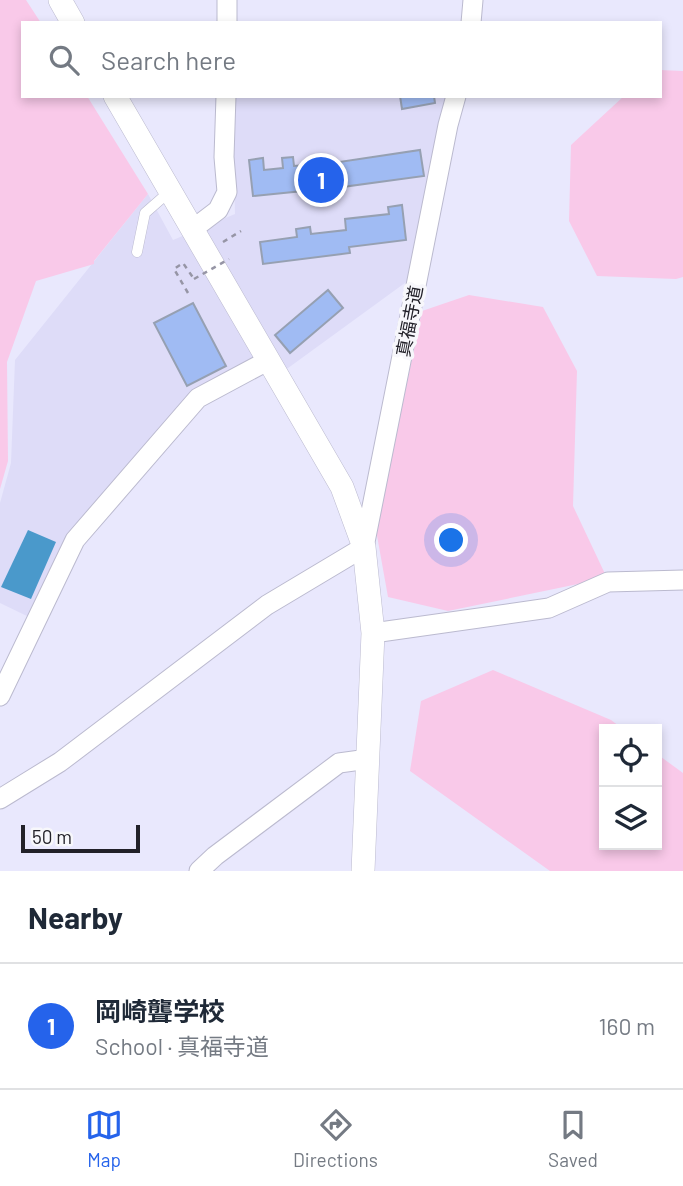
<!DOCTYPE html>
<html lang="en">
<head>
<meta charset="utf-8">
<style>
  :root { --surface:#fff; --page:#f2f2f3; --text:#1f2937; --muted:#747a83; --line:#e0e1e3; --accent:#2563eb }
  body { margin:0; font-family:Barlow,"Noto Sans JP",sans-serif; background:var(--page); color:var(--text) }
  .controls { position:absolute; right:21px; bottom:21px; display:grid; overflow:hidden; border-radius:0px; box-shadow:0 4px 10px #0003 }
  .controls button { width:63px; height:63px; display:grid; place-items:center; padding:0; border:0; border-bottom:2px solid var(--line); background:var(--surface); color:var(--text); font:35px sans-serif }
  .scale { position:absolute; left:21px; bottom:18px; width:119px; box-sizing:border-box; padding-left:7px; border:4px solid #222129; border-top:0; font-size:19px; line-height:24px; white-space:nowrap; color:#222129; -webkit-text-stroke:5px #f7f7fb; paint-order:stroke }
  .you { position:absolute; left:452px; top:541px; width:24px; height:24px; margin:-18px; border:5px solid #fff; border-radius:50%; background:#1a73e8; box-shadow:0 0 0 10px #1a73e833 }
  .badge { display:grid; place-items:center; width:46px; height:46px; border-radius:50%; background:var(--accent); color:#fff; font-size:23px; font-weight:700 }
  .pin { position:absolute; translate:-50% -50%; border:4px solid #fff; box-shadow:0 2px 7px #0006 }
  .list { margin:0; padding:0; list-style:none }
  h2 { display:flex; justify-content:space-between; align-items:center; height:91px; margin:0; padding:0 28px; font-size:30px }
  h2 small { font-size:23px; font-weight:400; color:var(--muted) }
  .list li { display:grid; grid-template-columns:46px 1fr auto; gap:21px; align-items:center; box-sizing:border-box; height:126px; padding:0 28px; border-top:2px solid var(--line) }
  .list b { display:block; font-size:26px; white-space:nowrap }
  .list p { margin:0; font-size:23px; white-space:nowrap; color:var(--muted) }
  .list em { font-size:23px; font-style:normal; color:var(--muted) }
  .icon { flex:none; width:38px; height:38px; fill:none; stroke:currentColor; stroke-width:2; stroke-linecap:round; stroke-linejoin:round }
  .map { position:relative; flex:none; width:683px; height:871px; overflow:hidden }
  .search { position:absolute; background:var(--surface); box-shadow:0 4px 10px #0003; left:21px; right:21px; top:21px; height:77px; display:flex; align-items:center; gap:18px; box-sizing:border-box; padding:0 24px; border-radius:0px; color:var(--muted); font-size:26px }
  .sheet { height:217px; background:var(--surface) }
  nav { display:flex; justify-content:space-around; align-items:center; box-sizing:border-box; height:98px; border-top:2px solid var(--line); background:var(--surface); font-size:19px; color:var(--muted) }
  nav a { display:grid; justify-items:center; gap:4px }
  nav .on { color:var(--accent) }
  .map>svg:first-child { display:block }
  .built { fill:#dedcf8 }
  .green { fill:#f9c9e9 }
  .water { fill:#4a99cb }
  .building { fill:#a0bbf3; stroke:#96a0b2; stroke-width:2 }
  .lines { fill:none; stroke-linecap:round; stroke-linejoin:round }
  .service-casing { stroke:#bbbacf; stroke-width:11 }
  .minor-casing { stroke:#bbbacf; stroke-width:21 }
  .tertiary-casing { stroke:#bbbacf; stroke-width:24 }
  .path { stroke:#9695a5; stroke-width:2.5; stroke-dasharray:5 5; stroke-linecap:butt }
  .service { stroke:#fff; stroke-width:10 }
  .minor { stroke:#fff; stroke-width:19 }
  .tertiary { stroke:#fff; stroke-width:23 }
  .path-bridge { stroke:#9695a5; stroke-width:2.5; stroke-dasharray:5 5; stroke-linecap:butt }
  .labels { text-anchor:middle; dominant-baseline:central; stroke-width:7; stroke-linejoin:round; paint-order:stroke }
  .street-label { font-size:18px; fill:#222129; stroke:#f7f7fb }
</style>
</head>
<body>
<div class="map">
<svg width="683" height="871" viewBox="0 0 683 871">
  <rect width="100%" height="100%" fill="#e9e8fd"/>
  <path class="built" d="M232 96H446L409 280 284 371 271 351 193 392 29 617 0 603V503L11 463 15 360 148 194 173 240 235 214Z"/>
  <path class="green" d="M0 0H26L41 23H23V96H87L148 194 94 261V264L36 281 7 362 8 461 0 489Z
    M660 70 683 71V277L676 279 597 276 569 221 571 145 624 96H660Z
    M469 295 543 307 577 371 573 506 607 578 448 611 388 597 376 530 422 311Z
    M493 670 611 720 623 729H604V845H657V754L683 773V871H550L410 771 421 701Z"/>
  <path class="water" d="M28 530 56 542 31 599 1 587Z"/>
  <path class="building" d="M400 96H434L435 103 402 109Z
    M420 150 424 176 342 187 339 162Z
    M293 157 294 166 339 162 342 187 253 196 249 160 263 158 264 170 283 168 282 158Z
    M402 205 406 240 349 247 350 253 263 264 260 242 297 237 296 229 310 227 311 234 346 230 345 219 389 214 388 207Z
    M328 290 343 308 290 353 275 335Z
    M193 303 226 366 187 386 154 323Z"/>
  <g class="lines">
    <g class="service-casing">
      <path id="service" d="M137 252 145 213 169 192"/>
    </g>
    <g class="minor-casing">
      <path id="minor" d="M227 23V0
        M471 23 473 0
        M193 229 218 210 227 192 224 157 226 96
        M373 633 549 608 608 582 683 580
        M0 696 75 540 198 398 269 360
        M0 799 60 762 267 605 364 547 448 125 456 96
        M199 871 215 856 339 763 368 759"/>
    </g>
    <g class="tertiary-casing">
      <path id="tertiary" d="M60 0 73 23
        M115 96 342 487 364 547 373 633 363 871"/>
    </g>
    <path class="path" d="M223 242 241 231
      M188 293 174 269 183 263 194 279"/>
    <use href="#service" class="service"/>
    <use href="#minor" class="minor"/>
    <use href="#tertiary" class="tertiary"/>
    <path class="path-bridge" d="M194 279 229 259"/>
  </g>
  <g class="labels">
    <g class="street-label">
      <text transform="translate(409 321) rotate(-79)">真福寺道</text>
    </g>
  </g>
</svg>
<div class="controls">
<button><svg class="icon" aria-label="locate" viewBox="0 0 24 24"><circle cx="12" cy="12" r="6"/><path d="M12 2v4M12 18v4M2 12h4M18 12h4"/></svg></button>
<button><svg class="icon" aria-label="layers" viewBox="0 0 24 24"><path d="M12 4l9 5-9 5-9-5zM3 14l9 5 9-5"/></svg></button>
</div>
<div class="scale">50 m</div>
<div class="you"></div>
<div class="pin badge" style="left:321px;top:180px">1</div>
<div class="search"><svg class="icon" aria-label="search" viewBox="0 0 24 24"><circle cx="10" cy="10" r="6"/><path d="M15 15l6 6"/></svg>Search here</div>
</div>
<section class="sheet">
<h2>Nearby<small></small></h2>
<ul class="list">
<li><span class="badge">1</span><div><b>岡崎聾学校</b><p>School · 真福寺道</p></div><em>160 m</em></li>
</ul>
</section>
<nav>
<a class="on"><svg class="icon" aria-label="map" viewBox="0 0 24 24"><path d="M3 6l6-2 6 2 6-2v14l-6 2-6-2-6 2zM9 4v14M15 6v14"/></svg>Map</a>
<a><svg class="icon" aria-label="directions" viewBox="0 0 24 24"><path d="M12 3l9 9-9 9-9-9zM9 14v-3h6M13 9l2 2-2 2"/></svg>Directions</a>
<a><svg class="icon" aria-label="saved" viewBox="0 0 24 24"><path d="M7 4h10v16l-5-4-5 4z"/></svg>Saved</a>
</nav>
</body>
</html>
